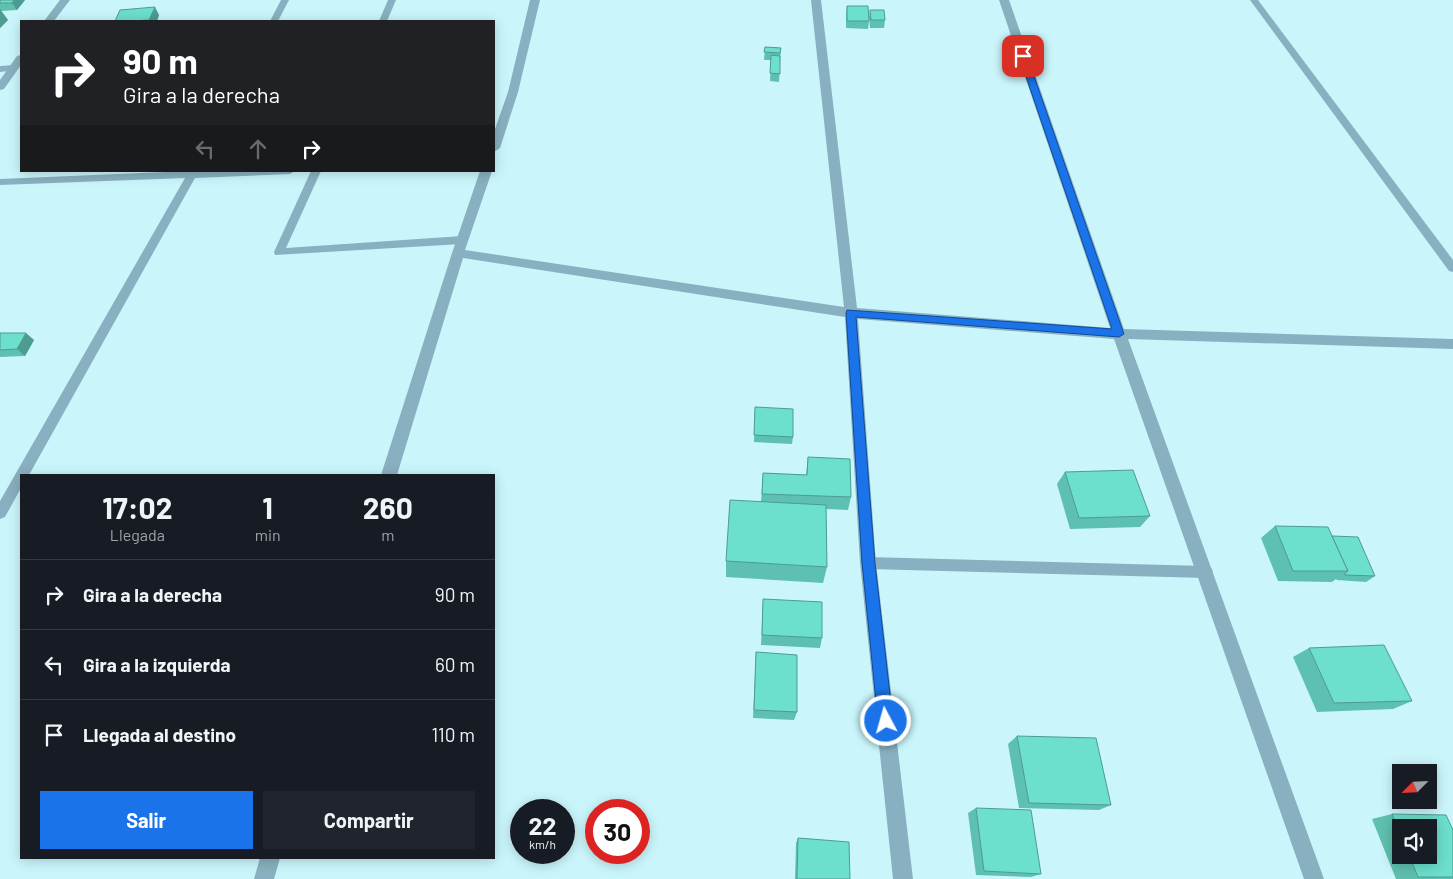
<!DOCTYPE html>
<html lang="es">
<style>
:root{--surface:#171b24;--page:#20242c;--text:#f1f3f6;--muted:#9ea1a6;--line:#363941;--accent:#1a73e8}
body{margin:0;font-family:Barlow,sans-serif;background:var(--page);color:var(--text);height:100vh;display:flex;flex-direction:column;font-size:19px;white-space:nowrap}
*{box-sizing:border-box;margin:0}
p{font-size:16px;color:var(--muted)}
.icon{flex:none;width:28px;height:28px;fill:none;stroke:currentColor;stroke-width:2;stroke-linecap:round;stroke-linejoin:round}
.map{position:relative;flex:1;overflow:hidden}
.panel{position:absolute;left:20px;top:474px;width:475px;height:385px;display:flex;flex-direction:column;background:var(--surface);border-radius:0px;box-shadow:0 2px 12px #0003}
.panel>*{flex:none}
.top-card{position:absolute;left:20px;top:20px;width:475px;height:152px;border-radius:0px;box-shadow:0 2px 12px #0003;background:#202124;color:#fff;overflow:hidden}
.needle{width:32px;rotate:246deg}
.controls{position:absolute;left:1392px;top:764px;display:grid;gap:10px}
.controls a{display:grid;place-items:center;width:45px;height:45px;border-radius:0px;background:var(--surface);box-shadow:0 2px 12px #0003;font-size:25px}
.speed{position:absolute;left:510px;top:799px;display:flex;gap:10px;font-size:25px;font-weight:700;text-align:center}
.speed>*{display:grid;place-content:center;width:65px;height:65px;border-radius:50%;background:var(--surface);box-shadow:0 2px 12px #0003;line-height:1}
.speed small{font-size:12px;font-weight:400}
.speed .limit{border:8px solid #d22;background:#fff;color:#111}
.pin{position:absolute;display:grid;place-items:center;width:42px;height:42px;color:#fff;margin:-21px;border-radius:10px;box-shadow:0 2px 8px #0006}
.me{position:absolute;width:55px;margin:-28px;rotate:354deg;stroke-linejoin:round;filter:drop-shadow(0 0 4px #0008)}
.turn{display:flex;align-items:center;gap:18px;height:105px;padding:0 20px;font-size:22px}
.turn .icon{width:65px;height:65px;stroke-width:2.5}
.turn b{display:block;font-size:35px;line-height:42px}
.lanes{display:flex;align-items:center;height:48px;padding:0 20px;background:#0003;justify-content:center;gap:25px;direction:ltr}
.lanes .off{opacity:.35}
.eta{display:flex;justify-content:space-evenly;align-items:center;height:85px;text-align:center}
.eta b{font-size:30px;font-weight:700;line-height:35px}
.cta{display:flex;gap:10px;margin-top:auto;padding:10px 20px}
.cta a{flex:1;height:58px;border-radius:0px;background:var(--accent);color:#fff;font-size:20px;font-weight:700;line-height:58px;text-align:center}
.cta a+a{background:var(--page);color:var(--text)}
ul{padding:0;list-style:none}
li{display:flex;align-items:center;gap:15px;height:70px;padding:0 20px;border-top:1px solid var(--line)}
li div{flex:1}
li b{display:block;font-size:19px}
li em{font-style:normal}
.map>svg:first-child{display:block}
</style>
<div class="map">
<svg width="1453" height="879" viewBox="0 0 1453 879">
<rect width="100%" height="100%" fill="#caf6fb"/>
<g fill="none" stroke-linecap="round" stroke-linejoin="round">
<g fill="#89b0c0" fill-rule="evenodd">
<polygon points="281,0 289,0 278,21 270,21"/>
<polygon points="388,0 396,0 387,21 379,21"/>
<polygon points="1250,0 1258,0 1453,260 1453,272 1449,271"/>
<polygon points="14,65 17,66 17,70 0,72 0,66"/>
<polygon points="189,171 295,171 290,174 195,178 29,475 21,475 21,488 5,517 0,519 0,501 185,178 0,185 0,179"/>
<polygon points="311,171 321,171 286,248 462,236 467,240 462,244 275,255 274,252"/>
<polygon points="868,557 1206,566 1211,567 1213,572 1211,577 1206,578 868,569 863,567 861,563 863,559"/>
</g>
<g fill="#89b0c0" fill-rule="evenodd">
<polygon points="60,0 70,0 54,21 44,21"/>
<polygon points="530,0 540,0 518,92 500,148 494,152 494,132 508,92"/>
<polygon points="811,0 821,0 857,308 1110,328 999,0 1009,0 1124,329 1453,339 1453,349 1128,339 1324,879 1304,879 1114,339 858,319 876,563 913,879 893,879 860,563 845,317 463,258 397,475 381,475 452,253 480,171 492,171 465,250 844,307"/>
<polygon points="21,55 21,65 4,89 0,90 0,80 17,56"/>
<polygon points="260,858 280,858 274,879 254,879"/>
</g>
</g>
<g fill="#5ec0b0" fill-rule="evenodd">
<polygon points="0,0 25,0 17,10 1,11 8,20 0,28"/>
<polygon points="847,6 869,21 868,29 846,28 846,13"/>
<polygon points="870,10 885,20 884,28 870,28 869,17"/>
<polygon points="159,15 157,21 115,21"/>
<polygon points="765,47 781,48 779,82 770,81 771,60 764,60"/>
<polygon points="0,333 34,340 25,356 0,357"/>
<polygon points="755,407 793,437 792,444 754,442"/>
<polygon points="808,457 851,497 848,510 826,509 827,567 823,583 726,577 726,561 761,502 763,473 806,475"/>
<polygon points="1065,472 1150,516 1140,527 1070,529 1057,484"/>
<polygon points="1275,526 1332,536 1375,576 1366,582 1337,580 1336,579 1332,582 1278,581 1261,538"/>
<polygon points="763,599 822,638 820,648 761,645"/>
<polygon points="1309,648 1412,701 1393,709 1317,712 1293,657"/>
<polygon points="756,652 797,712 794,720 753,718"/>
<polygon points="1017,736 1111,805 1099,810 1019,808 1008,744"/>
<polygon points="976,808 1041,874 1031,877 976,875 968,813"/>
<path d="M1392,814L1453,830V879H1396L1372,819ZM1401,828L1429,855H1401Z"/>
<polygon points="798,838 850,879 795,879 796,843"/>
</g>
<g fill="#4c9c90">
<polygon points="14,0 25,0 17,10 12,3"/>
<polygon points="155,7 159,15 157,21 150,21 149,20"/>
<polygon points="0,9 8,20 0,28"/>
<polygon points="26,333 34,340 25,356 17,349"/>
</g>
<g fill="#6ddfcd" stroke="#4c9c90">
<polygon points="0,0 14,0 12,3 0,3"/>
<polygon points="847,6 868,6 869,21 847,21"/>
<polygon points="155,7 149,20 130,21 115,21 120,10"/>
<polygon points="870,10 884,10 885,20 871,20"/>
<polygon points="765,47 781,48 780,53 764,52"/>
<polygon points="771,55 780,56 780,74 770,73"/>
<polygon points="0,333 26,333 17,349 0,350"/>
<polygon points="755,407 793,409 793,437 754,435"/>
<polygon points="808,457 850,459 851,497 762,494 763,473 807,475"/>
<polygon points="1133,470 1150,516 1079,518 1065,472"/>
<polygon points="730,500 826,505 827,567 726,561"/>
<polygon points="1275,526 1328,527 1348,571 1293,571"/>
<polygon points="1332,536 1358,537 1375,576 1345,575 1345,573 1348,571"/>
<polygon points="763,599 822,602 822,638 762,635"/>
<polygon points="1384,645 1412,701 1334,703 1309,648"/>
<polygon points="756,652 797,655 797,712 754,710"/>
<polygon points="1017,736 1096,738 1111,805 1029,803"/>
<polygon points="976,808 1031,810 1041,874 984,871"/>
<polygon points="1392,814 1446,815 1453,830 1453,877 1418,877 1409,855 1429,855 1429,828 1401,828 1401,835"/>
<polygon points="798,838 849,842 850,879 797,879"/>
</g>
<polygon fill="#1a73e8" stroke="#114b97" points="1023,53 1027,56 1124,334 1119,337 856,317 875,563 893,721 890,726 886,728 881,726 878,721 862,563 846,313 847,310 1112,329 1019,56"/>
</svg>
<div class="controls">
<a><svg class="needle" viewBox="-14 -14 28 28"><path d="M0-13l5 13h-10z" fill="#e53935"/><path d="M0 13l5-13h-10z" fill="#9ea1a6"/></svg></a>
<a><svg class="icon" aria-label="sound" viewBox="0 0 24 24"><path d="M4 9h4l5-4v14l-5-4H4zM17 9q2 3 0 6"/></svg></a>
</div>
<div class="speed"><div>22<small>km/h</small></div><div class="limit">30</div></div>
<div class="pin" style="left:1023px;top:56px;background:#d93025"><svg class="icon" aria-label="arrive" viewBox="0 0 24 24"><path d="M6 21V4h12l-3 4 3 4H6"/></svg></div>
<svg class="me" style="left:886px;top:721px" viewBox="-20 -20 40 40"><circle r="17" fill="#1a73e8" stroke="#fff" stroke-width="3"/><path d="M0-11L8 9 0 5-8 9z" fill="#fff"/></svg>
<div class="top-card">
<div class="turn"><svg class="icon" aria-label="right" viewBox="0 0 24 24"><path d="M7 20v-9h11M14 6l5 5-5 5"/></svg><div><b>90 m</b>Gira a la derecha</div></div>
<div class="lanes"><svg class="icon off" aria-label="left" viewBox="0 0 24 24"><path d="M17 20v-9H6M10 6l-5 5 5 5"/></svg><svg class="icon off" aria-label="ahead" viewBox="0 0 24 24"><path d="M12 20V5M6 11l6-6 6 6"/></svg><svg class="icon" aria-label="right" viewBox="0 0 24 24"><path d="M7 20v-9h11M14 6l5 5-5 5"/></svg></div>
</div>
<section class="panel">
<div class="eta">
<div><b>17:02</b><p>Llegada</p></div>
<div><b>1</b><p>min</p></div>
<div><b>260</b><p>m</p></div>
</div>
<ul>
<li><svg class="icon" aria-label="right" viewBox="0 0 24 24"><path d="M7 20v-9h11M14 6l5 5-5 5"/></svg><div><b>Gira a la derecha</b></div><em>90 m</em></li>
<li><svg class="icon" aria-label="left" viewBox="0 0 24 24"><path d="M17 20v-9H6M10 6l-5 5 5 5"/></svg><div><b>Gira a la izquierda</b></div><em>60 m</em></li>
<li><svg class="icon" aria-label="arrive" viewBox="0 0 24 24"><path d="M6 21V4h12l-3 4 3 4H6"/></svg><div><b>Llegada al destino</b></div><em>110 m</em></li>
</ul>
<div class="cta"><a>Salir</a><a>Compartir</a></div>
</section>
</div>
